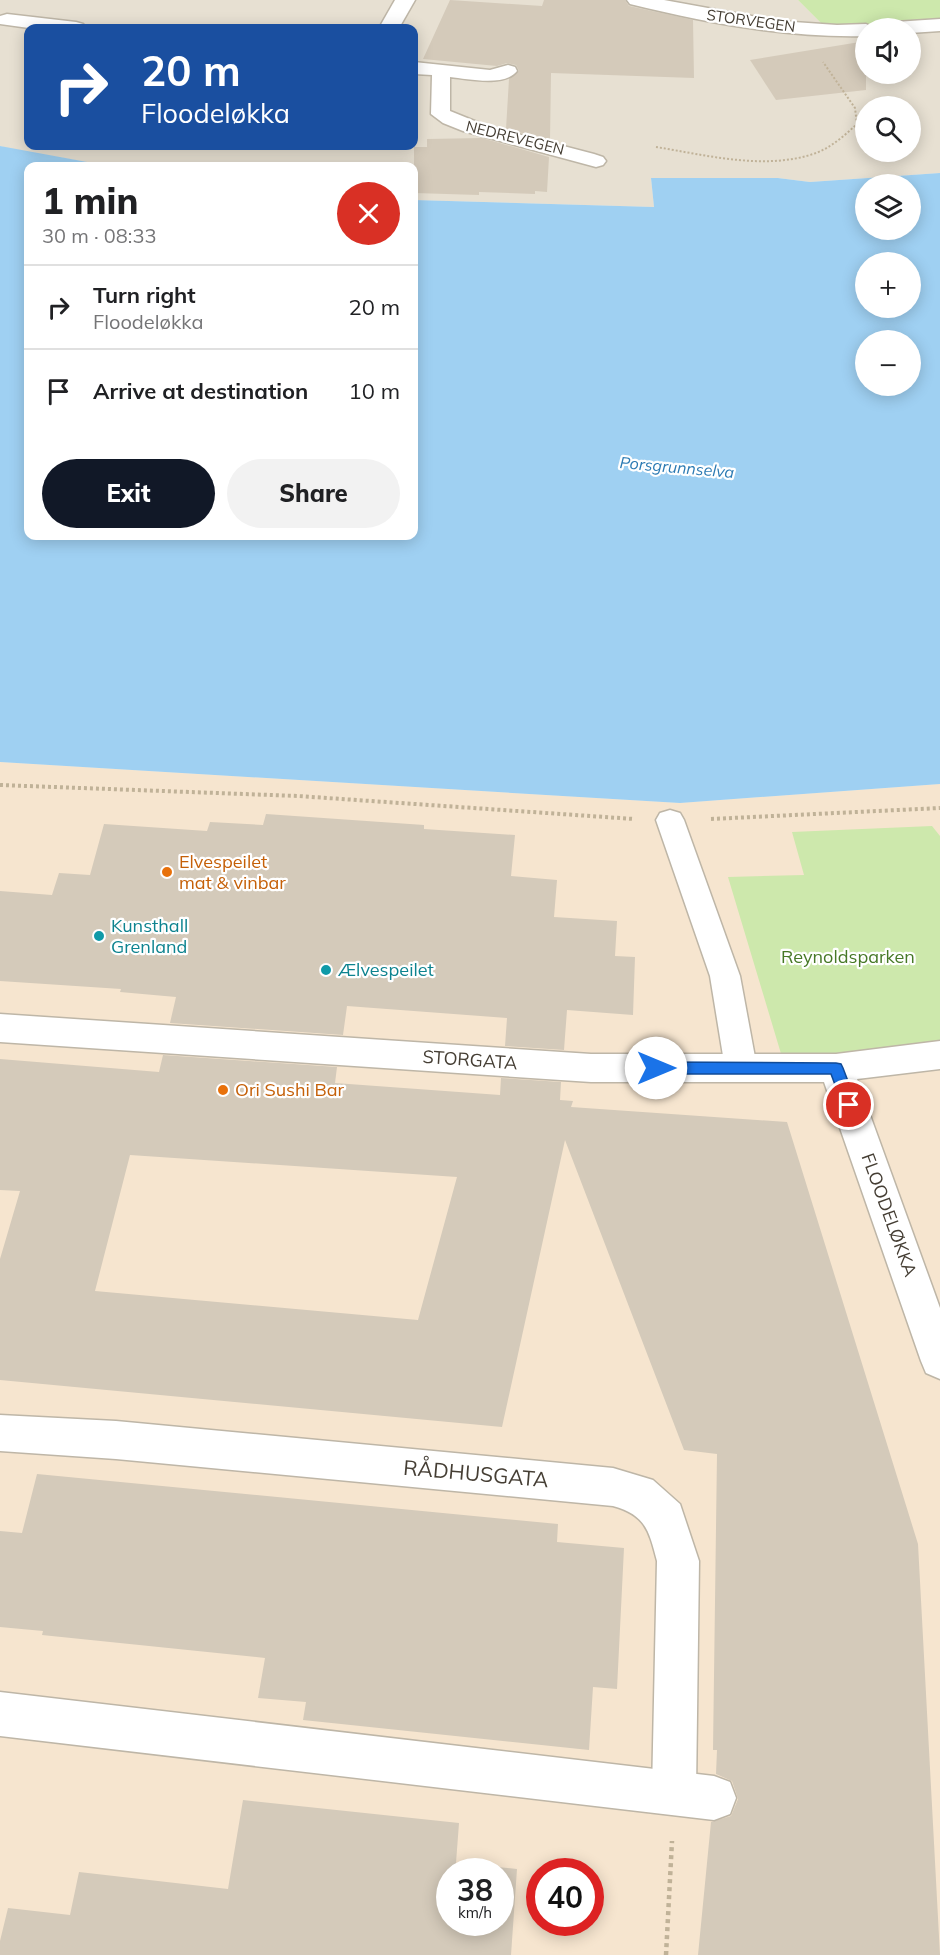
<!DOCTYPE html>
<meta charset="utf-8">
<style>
:root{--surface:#fff;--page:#f2f2f2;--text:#202124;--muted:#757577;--line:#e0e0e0;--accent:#111827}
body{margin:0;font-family:Mulish,sans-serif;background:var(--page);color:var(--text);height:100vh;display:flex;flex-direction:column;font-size:22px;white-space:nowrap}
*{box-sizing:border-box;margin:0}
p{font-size:20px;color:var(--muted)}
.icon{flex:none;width:33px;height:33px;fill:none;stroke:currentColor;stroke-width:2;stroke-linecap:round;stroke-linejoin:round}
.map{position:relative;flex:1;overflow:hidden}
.details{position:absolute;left:24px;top:162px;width:394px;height:378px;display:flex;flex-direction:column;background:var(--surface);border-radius:12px;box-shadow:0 3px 15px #0003}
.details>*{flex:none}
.guide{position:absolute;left:24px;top:24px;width:394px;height:126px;border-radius:12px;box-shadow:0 3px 15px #0003;background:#1a4fa0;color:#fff;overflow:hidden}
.controls{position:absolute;left:855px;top:18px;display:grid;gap:12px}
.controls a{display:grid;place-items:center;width:66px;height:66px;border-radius:50%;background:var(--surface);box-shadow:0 3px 15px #0003;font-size:30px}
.speed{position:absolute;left:436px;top:1858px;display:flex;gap:12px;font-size:30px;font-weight:700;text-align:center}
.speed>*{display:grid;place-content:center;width:78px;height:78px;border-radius:50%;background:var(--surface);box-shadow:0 3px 15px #0003;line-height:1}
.speed small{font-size:15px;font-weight:400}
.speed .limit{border:9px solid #d22;background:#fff;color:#111}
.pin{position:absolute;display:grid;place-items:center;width:51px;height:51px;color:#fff;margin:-26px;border:3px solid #fff;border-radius:50%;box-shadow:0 2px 6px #0007}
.me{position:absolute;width:66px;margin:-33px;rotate:90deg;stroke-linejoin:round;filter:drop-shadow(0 0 4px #0008)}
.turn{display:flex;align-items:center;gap:21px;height:126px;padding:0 18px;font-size:27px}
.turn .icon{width:78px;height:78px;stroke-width:2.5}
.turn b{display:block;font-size:42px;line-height:51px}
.round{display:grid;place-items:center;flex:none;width:63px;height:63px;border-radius:32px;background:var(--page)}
.summary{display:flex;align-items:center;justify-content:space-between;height:102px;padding:0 18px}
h1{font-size:36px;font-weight:800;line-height:45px}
.action{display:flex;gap:12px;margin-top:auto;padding:12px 18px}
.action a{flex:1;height:69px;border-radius:36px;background:var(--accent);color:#fff;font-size:24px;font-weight:800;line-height:69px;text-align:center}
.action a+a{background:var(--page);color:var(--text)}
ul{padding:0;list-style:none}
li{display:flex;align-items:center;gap:18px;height:84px;padding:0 18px;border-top:2px solid var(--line)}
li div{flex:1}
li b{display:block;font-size:22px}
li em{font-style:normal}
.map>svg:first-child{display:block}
</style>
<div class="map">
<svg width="940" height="1955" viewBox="0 0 940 1955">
<rect width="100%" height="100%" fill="#f3eee4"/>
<path fill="#e7e0d2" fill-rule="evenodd" d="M0,0H798L826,28L940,25V173L810,182L778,178H651L654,207L414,200V166H109L7,148L0,146ZM28,28H414V146H28ZM866,28H910V74H866ZM866,106H910V152H866Z"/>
<path fill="#f6e5cf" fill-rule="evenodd" d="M0,762L680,803L940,784V1955H0ZM450,1872H501V1923H450ZM540,1872H591V1923H540Z"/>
<g fill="#cde8ac">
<polygon points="798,0 940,0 940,25 826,28"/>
<polygon points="932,826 940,836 940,1040 785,1067 728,877 804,875 792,832"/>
</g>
<path fill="#9fd0f2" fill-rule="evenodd" d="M0,146L109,166H28V536H414V200L654,207L651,178H778L810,182L940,173V784L680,803L0,762ZM910,184V230H866V184ZM866,262H910V308H866ZM866,340H910V386H866Z"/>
<g fill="#d4caba" fill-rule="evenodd">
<polygon points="450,0 542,6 544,0 625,0 629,6 693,20 694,78 551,73 550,140 506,129 509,79 519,71 516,65 507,63 497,66 423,59"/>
<polygon points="866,41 866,90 776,100 750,60"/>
<polygon points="482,138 549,157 547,192 535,191 535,194 479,192 479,195 414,193 414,147 427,147 427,139"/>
<polygon points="266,814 424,825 424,829 515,835 511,876 557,880 554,917 617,921 615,956 635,957 633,1015 567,1010 564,1050 505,1046 507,1018 347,1006 343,1035 170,1023 176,997 120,992 121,989 0,981 0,891 52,895 59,873 90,875 104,824 207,831 210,822 263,825"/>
<path d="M163,1055L337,1067L335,1083L500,1095L501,1078L561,1082L560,1100L573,1101L571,1107L787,1122L918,1544L940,1955H698L711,1822L731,1816L738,1799L732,1781L716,1774L717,1750H713L717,1454L684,1450L565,1140L502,1427L0,1380V1259L20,1191L0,1190V1059L159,1072ZM130,1155L457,1177L418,1320L95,1291Z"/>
<polygon points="37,1474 558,1524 557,1542 624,1548 617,1689 593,1687 589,1750 303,1720 306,1702 258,1698 265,1658 42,1635 43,1631 0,1627 0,1531 22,1533"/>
<path d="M243,1800L459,1823L456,1863L517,1869L511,1955H0V1941L8,1908L70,1915L79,1872L228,1889ZM450,1872H501V1923H450Z"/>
</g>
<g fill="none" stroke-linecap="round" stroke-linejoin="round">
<g stroke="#beb6a7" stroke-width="3">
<g id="service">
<path d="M414,62L490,70L508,65L515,67L517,71C505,87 468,79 450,77V111L487,126L594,154L603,157L606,161L603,165L596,167L463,131L443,123L431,114L432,75L414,74Z"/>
<polygon points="670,810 680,813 684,820 740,976 757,1068 752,1077 741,1081 730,1077 725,1068 710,976 656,820 660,813"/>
</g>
</g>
<g stroke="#beb6a7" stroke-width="3">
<polygon id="pedestrian" points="0,1692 714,1776 730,1782 736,1798 730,1814 714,1820 0,1736"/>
</g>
<g stroke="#beb6a7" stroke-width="3">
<g id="minor">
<polygon points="395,0 415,0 399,28 379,28"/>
<path d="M627,0H664L779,21L837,25L866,24L875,28H866V36C786,38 707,23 630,4Z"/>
<polygon points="7,14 76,22 83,24 86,28 29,28 0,24 0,16"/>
<polygon points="940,19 940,31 910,33 910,28 885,28 888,24 895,22"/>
<path d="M0,1415L116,1421L613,1468L653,1480L680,1504L699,1561L696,1792L690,1808L674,1814L658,1808L652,1792L657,1561C649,1531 646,1515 613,1506L116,1459L0,1451Z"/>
</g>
</g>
<g stroke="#beb6a7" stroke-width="3">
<polygon id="tertiary" points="0,1014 591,1054 836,1054 940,1041 940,1069 857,1079 940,1308 940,1379 926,1373 921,1361 824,1082 591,1082 0,1042"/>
</g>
<path stroke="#c0b298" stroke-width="2" stroke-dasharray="2 2" stroke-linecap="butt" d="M656,147C706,155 766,171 816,153C832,147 845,135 857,124L855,108L823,62"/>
<g stroke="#c0b298" stroke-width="4" stroke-dasharray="3 3" stroke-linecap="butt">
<polyline points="0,785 298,796 634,819"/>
<polyline points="711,819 940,808"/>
</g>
<polyline stroke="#c0b298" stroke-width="4.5" stroke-dasharray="4 4" stroke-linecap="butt" points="666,1955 672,1841"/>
<use href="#service" fill="#fff" fill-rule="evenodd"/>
<use href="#pedestrian" fill="#fff" fill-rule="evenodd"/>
<use href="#minor" fill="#fff" fill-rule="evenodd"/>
<use href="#tertiary" fill="#fff" fill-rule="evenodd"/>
</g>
<polygon fill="#1a73e8" stroke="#114b97" stroke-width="1.5" points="656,1062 836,1063 841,1064 843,1068 857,1105 855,1109 844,1109 831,1074 656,1074 650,1072 648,1068 650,1064"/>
<g fill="#e8710a" stroke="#fff" stroke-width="2">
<circle cx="167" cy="872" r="6"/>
<circle cx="223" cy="1090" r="6"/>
</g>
<g fill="#0f9aa8" stroke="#fff" stroke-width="2">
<circle cx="99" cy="936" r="6"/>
<circle cx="326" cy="970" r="6"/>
</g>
<g text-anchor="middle" stroke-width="4.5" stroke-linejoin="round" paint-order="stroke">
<g font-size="15" fill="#453e34" stroke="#fff">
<text transform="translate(751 21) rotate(8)" y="5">STORVEGEN</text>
<text transform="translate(515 138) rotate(14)" y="5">NEDREVEGEN</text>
</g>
<g font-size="16" font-style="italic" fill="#2b7ab3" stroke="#fff">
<text transform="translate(677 467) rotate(5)" y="6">Porsgrunnselva</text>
</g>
<g font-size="18" fill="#c56008" stroke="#fff" text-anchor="start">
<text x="179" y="868">Elvespeilet<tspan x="179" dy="21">mat &amp; vinbar</tspan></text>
<text x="235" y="1096">Ori Sushi Bar</text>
</g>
<g font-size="18" fill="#0d838f" stroke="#fff" text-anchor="start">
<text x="111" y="932">Kunsthall<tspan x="111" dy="21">Grenland</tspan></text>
<text x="338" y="976">Ælvespeilet</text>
</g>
<g font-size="18" fill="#467826" stroke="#fff">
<text x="848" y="963">Reynoldsparken</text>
</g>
<g font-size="18" fill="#453e34" stroke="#fff">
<text transform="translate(470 1060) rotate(4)" y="6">STORGATA</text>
<text transform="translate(889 1215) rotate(70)" y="6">FLOODELØKKA</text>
</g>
<g font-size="21" fill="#453e34" stroke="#fff">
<text transform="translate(476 1474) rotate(5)" y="7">RÅDHUSGATA</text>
</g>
</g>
</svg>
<div class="controls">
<a><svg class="icon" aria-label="sound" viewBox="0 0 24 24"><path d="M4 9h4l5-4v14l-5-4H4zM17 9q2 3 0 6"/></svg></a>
<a><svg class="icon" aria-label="search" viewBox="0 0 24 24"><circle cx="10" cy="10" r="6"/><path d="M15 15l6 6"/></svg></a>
<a><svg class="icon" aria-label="layers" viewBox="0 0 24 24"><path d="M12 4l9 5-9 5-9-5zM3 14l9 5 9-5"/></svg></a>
<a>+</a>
<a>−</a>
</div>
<div class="speed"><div>38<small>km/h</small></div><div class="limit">40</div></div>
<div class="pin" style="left:849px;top:1105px;background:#d93025"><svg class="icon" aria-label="arrive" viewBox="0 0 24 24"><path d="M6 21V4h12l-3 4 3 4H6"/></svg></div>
<svg class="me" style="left:656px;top:1068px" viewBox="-20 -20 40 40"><circle r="19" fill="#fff"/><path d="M0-13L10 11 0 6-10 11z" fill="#1a73e8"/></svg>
<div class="guide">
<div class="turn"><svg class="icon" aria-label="right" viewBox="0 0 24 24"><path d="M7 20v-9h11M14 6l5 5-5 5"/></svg><div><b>20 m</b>Floodeløkka</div></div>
</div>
<section class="details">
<div class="summary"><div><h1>1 min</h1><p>30 m · 08:33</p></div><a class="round" style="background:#d93025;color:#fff"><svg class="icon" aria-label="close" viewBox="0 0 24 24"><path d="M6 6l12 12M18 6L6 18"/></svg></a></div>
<ul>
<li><svg class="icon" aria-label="right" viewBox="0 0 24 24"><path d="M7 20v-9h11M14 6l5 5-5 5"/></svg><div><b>Turn right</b><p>Floodeløkka</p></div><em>20 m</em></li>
<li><svg class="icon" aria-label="arrive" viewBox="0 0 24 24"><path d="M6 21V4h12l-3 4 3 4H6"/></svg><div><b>Arrive at destination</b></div><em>10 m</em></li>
</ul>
<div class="action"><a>Exit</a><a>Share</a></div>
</section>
</div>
